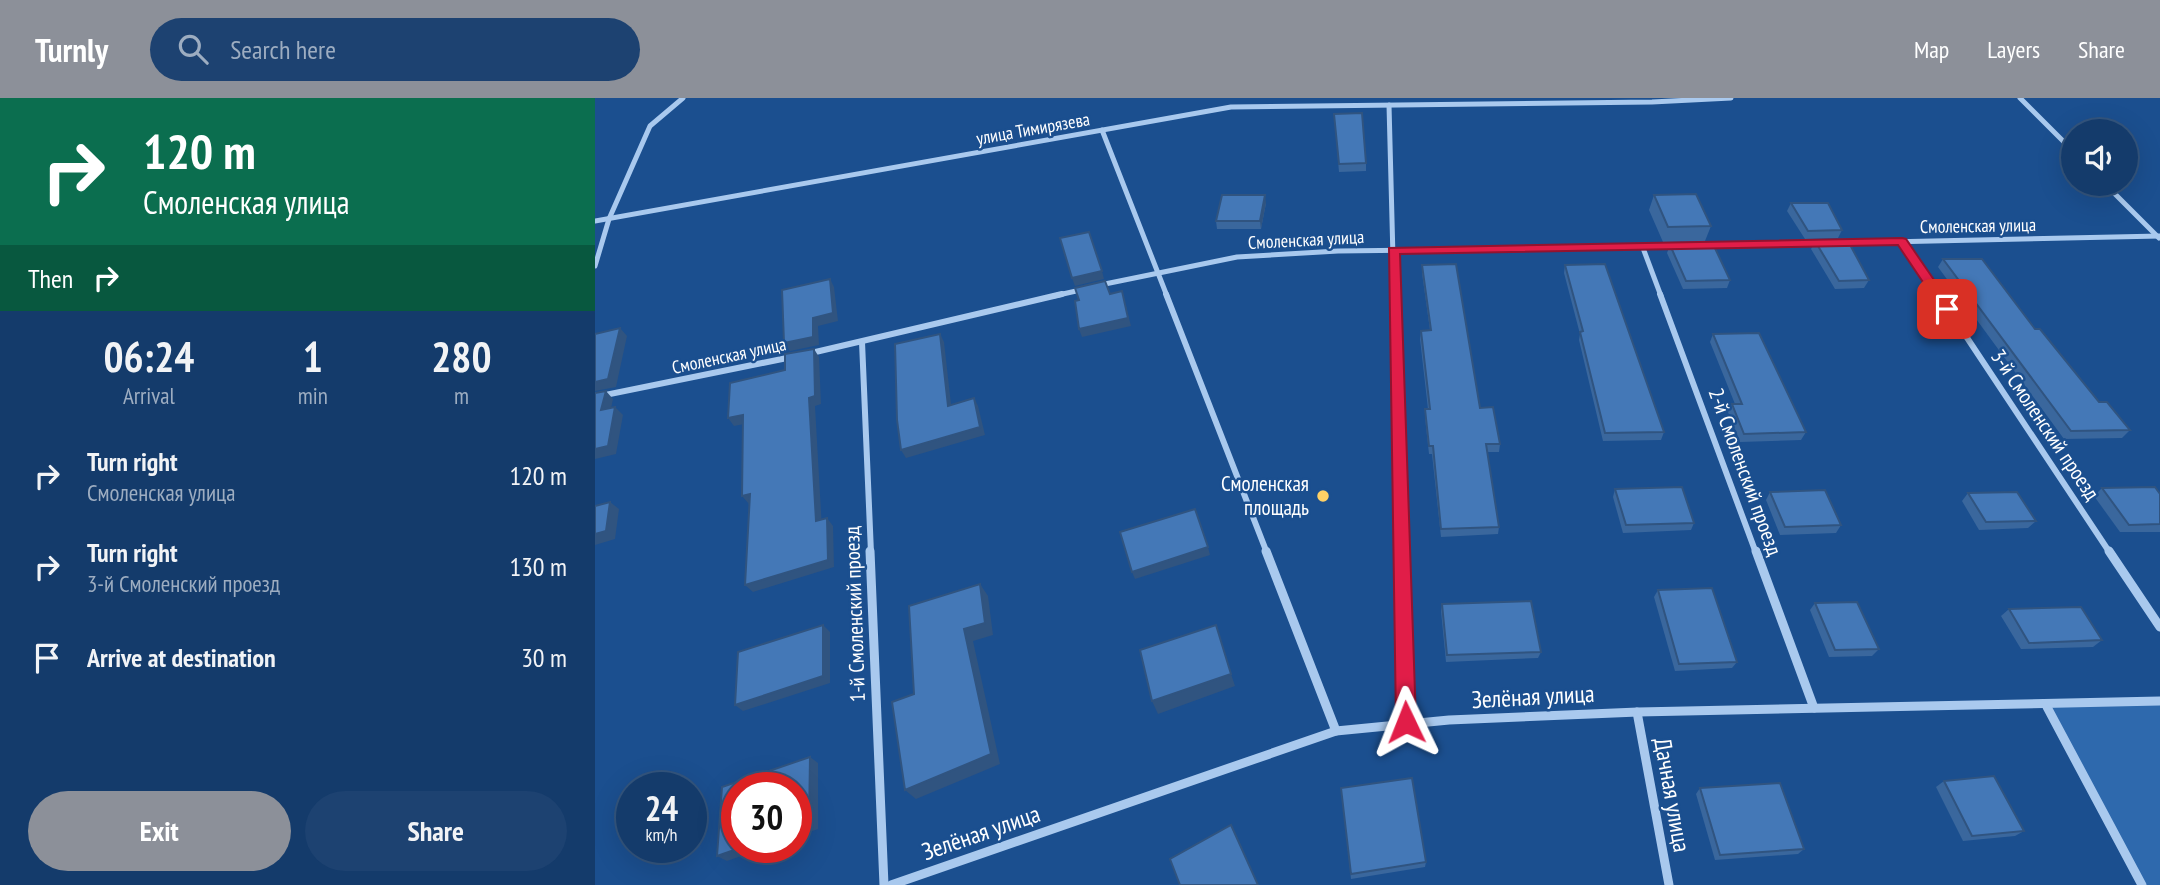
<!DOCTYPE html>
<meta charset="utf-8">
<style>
:root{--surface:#143b6b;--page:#1d4271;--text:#f1f3f6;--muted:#9dadc1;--line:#33557e;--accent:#8c9099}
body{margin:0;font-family:"PT Sans Narrow",sans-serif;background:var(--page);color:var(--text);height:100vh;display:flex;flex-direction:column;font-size:26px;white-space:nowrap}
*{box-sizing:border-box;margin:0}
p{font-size:23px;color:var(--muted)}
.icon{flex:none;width:38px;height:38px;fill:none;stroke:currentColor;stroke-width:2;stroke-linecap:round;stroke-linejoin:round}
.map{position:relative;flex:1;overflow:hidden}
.details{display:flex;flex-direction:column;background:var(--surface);width:595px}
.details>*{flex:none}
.top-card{background:#0b6e4f;color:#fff;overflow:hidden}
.buttons{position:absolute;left:1466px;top:21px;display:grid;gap:14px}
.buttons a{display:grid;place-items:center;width:77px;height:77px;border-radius:50%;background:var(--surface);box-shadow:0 7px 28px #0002,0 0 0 2px var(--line);font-size:35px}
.speed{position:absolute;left:21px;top:674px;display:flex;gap:14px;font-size:35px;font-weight:700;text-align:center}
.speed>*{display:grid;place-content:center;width:91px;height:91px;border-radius:50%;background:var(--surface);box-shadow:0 7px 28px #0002,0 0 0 2px var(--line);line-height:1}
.speed small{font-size:18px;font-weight:400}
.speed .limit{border:10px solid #d22;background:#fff;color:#111}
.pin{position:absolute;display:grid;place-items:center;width:60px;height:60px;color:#fff;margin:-30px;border-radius:14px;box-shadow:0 4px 10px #0006}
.me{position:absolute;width:77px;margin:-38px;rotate:358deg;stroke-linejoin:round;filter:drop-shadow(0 0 5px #0008)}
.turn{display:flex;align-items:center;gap:24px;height:147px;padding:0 28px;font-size:32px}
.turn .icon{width:91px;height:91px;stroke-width:2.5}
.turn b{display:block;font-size:49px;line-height:60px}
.then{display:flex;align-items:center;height:66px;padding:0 28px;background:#0003;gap:14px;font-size:26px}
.eta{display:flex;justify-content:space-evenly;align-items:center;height:119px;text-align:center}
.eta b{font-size:42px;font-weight:700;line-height:49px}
.action{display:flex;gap:14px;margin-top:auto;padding:14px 28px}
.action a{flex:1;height:80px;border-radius:42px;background:var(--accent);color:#fff;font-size:28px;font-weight:700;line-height:80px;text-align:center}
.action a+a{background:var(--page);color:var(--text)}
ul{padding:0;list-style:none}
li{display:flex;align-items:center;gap:21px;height:91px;padding:0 28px}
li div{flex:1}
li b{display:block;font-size:26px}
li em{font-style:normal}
header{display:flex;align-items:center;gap:42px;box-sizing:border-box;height:98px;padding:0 35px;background:var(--accent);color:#fff}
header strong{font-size:33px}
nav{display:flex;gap:38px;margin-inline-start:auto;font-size:24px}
.search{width:490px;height:63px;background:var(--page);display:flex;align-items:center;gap:18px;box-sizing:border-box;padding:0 24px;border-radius:38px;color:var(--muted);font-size:26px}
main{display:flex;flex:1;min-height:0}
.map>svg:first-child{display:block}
</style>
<header>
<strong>Turnly</strong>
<div class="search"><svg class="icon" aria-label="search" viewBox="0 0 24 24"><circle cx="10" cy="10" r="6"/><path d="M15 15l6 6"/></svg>Search here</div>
<nav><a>Map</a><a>Layers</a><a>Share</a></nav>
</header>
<main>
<section class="details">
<div class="top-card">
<div class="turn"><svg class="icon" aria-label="right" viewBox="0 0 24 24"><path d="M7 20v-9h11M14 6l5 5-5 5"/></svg><div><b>120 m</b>Смоленская улица</div></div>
<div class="then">Then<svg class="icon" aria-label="right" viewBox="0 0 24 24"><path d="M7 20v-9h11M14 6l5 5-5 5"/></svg></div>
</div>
<div class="eta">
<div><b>06:24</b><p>Arrival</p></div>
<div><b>1</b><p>min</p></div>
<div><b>280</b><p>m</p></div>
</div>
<ul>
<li><svg class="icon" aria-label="right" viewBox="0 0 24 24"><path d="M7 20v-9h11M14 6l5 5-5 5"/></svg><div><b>Turn right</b><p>Смоленская улица</p></div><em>120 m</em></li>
<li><svg class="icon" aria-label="right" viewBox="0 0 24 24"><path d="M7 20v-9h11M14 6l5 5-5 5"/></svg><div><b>Turn right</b><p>3-й Смоленский проезд</p></div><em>130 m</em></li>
<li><svg class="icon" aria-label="arrive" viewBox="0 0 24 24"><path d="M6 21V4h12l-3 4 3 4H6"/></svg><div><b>Arrive at destination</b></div><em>30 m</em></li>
</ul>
<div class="action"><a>Exit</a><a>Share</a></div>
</section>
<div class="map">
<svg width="1565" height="787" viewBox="0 0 1565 787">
<rect width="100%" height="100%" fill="#1b4f8f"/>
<polygon fill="#2e69ad" points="1565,603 1565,787 1547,787 1452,609"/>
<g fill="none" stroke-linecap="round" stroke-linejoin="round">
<g stroke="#a9c9ee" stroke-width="5">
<polyline points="1425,0 1479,54"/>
<polyline points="794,7 799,198"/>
<polyline points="507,32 572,198"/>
<polyline points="1510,86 1564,140"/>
<polyline points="0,123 636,9 1057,4 1136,0"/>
<polyline points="1307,143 1344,198"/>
<polyline points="1247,145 1565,138"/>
<polyline points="1111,148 1225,145"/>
<polyline points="1048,150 1066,198"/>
<polyline points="0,168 14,121 55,28 88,0"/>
<polyline points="505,187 642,159 743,153 1081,149"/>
<polyline points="459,198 490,191"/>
</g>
<g stroke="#a9c9ee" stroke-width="6">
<polyline points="571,196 672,455"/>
<polyline points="799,196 806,455"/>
<polyline points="1065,196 1161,455"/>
<polyline points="1343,196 1515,455"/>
<polyline points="267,244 276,455"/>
<polyline points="212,256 467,196"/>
<polyline points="0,299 197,259"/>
</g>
<g stroke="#a9c9ee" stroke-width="9">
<polyline points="275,453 289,787"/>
<polyline points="671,453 741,633"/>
<polyline points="806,453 811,624"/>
<polyline points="1161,453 1219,610"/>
<polyline points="1514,453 1565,529"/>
<polyline points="1452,609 1547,787"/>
<polyline points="1042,614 1074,787"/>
<polyline points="296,787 741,633 854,622 1043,614 1565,603"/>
</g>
</g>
<g fill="#3a679d">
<polygon points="739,16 771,65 771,73 744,74"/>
<polygon points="1059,97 1116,128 1110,143 1068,144 1054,112"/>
<polygon points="671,105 666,131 622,131 621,123"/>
<polygon points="1196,105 1247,132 1243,140 1210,141 1192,113"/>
<polygon points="1220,143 1274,182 1269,190 1240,191 1216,151"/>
<polygon points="1075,147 1135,182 1132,190 1088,191 1072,155"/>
<polygon points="1348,161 1440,231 1504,304 1535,332 1527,340 1469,341 1343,169"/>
<polygon points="827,167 885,310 905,346 904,354 892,354 904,429 903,436 846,439 837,356 834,356 830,319 830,311 833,311 825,241 826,233 835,232 827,175"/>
<polygon points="970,167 1069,334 1066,342 1008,343 984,242 985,236 969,175"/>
<polygon points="1118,236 1211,334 1206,342 1145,344 1133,314 1137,306 1140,306 1115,244"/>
<polygon points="1507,390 1565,396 1565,434 1525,434 1499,398"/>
<polygon points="1020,391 1099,425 1096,432 1028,435 1018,399"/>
<polygon points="1175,394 1246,427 1241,435 1185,437 1171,402"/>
<polygon points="1373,395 1441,423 1433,430 1384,432 1367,403"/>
<polygon points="1063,492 1142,564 1137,570 1080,573 1059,499"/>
<polygon points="1220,505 1284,551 1277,558 1234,559 1215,512"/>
<polygon points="847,506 946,554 943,560 851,564 846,513"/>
<polygon points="1414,511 1507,542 1498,549 1426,551 1406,518"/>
<polygon points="1349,683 1429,733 1420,738 1368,743 1341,689"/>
<polygon points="746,690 831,764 830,769 756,781"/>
<polygon points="1105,690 1209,751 1203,756 1120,762 1101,696"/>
</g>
<g fill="#305480">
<polygon points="670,97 671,105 666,131 665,123"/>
<polygon points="507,173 509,181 480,188 477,180"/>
<polygon points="235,181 239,189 243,223 223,228 224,247 195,253 189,245"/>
<polygon points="527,193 536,228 487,239 484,231"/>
<polygon points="25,230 32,238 21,289 0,293 0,284"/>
<polygon points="345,236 349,244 357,315 353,308"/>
<polygon points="219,251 224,259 226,306 220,308 227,431 221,423 214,300"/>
<polygon points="11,293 18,301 14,320 6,312"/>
<polygon points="379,300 383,308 390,337 311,360 306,352"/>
<polygon points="20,309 28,317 21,356 0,361 0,351"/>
<polygon points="148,317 154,325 139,328 133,320"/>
<polygon points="155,396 154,406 147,398"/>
<polygon points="15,404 24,411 20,441 0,447 0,436"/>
<polygon points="232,420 238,428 239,469 158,494 150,487"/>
<polygon points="613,449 615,457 540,481 537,474"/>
<polygon points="385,486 393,498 398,537 378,543 405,666 321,701 310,692"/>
<polygon points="228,527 235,534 235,585 148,613 140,607"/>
<polygon points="636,576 640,588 563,616 557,603"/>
<polygon points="215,659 223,665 223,731 201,739 201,730"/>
<polygon points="148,749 172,749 132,763 122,758"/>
</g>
<g fill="#4478b7" stroke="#305480" stroke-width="2">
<polygon points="767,15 771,65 744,66 739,16"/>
<polygon points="1101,96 1116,128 1073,129 1059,97"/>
<polygon points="627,97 670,97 665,123 621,123"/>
<polygon points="1196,105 1233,105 1247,132 1213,133"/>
<polygon points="494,134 507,173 477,180 465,140"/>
<polygon points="1220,143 1253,143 1274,182 1244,183"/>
<polygon points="1118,146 1135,182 1091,183 1075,147"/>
<polygon points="1348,161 1387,161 1440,231 1445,231 1504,304 1512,304 1535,332 1476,333"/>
<polygon points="861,166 885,310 898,309 905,346 891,346 904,429 846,431 838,348 834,348 830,311 835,311 826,233 836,232 827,167"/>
<polygon points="1010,166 1069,334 1010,335 985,234 988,233 970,167"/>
<polygon points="235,181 238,215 218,220 218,239 189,245 187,192"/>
<polygon points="510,183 515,196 527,193 533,220 484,231 480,203 484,202 480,190"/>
<polygon points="25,230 13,281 0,284 0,236"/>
<polygon points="1164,235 1211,334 1149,336 1137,306 1147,306 1118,236"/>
<polygon points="345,236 353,308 379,300 385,329 306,352 302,322 300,246"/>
<polygon points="219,251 220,298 214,300 221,423 232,420 233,462 150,487 155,396 147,398 148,317 133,320 135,285 190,272 190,256"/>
<polygon points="11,293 6,312 20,309 13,348 0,351 0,295"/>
<polygon points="1087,389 1099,425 1031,427 1020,391"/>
<polygon points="1560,389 1565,396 1565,426 1534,427 1507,390"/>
<polygon points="1230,392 1246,427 1190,429 1175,394"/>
<polygon points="1422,394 1441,423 1391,424 1373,395"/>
<polygon points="15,404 11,433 0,436 0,408"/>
<polygon points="600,411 613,449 537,474 525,434"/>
<polygon points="385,486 390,525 369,531 396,656 310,692 297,604 319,596 314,508"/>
<polygon points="1117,490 1142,564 1084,566 1063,492"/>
<polygon points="936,503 946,554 852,557 847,506"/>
<polygon points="1262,504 1284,551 1240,552 1220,505"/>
<polygon points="1486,509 1507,542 1434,545 1414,511"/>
<polygon points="228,527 228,578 140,607 143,554"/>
<polygon points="621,527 636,576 557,603 545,552"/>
<polygon points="215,659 214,726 201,730 201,690 142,690 142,749 148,749 122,758 127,689"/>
<polygon points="1399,678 1429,733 1377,738 1349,683"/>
<polygon points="817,680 831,764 756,776 746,690"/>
<polygon points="1185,685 1209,751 1125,757 1105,690"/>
<polygon points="636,727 663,787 585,787 575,761"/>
</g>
<polygon fill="#e11d48" stroke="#92132f" stroke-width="2" points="1307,140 1311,141 1357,208 1357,214 1348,214 1303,147 805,156 821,624 818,630 811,633 804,630 801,624 794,150"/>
<circle fill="#ffd166" stroke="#1b4f8f" stroke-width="2.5" cx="728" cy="398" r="7"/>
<g text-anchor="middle" stroke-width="5" stroke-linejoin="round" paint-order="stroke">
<g font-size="18" fill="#fff" stroke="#1b4f8f">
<text transform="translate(438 31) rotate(-10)" y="6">улица Тимирязева</text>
<text transform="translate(1383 128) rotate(-1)" y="6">Смоленская улица</text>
<text transform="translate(711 142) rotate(-3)" y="6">Смоленская улица</text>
<text transform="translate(134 258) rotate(-12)" y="6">Смоленская улица</text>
</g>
<g font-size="21" fill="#fff" stroke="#1b4f8f">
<text transform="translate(1450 327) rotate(56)" y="7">3-й Смоленский проезд</text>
<text transform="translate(1150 374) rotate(70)" y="7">2-й Смоленский проезд</text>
<text transform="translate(260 516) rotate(-92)" y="7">1-й Смоленский проезд</text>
</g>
<g font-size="21" fill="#fff" stroke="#1b4f8f" text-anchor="end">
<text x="714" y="393">Смоленская<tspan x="714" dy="24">площадь</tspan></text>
</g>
<g font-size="24" fill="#fff" stroke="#1b4f8f">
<text transform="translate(938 599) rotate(-3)" y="8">Зелёная улица</text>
<text transform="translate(1077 697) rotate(80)" y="8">Дачная улица</text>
<text transform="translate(386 735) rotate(-19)" y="8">Зелёная улица</text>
</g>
</g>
</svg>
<div class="buttons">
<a><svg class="icon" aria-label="sound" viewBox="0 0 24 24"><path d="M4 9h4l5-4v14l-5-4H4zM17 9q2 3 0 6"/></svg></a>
</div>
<div class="speed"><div>24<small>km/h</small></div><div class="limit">30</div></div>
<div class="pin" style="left:1352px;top:211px;background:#d93025"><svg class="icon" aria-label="arrive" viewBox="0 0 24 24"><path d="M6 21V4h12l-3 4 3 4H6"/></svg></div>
<svg class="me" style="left:811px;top:624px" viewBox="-20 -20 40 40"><path d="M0-17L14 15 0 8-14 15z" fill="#e11d48" stroke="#fff" stroke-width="4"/></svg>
</div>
</main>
